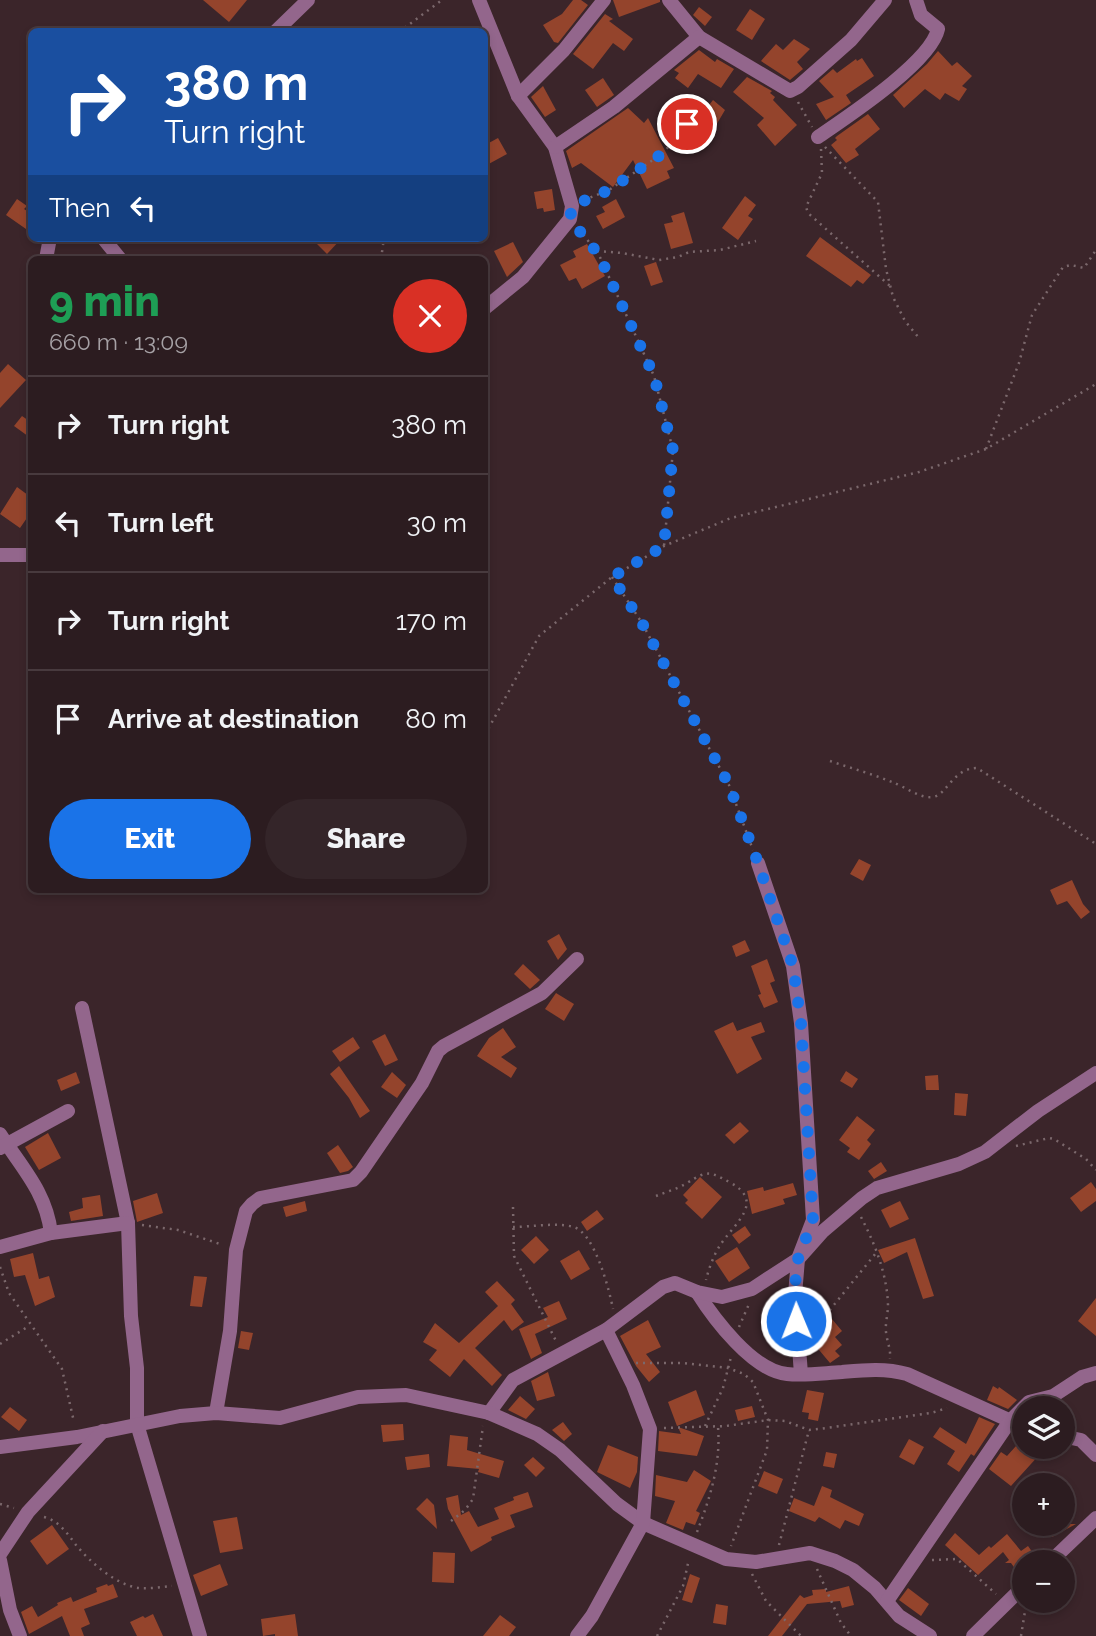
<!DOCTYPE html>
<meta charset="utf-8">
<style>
:root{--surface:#2c1c20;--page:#342529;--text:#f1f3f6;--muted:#a6a1a5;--line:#483a3e;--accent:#1a73e8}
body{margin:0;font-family:Raleway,sans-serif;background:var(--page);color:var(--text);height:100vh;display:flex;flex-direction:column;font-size:26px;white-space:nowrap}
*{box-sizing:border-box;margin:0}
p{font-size:23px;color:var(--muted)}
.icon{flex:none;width:38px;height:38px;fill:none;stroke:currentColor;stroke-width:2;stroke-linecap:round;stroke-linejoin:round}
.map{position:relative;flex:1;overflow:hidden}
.sheet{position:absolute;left:28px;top:256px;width:460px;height:637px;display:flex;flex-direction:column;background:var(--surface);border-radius:10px;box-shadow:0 4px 10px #0003,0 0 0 2px var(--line)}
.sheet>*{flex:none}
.top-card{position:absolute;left:28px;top:28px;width:460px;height:214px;border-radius:10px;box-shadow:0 4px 10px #0003,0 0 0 2px var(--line);background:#1a4fa0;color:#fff;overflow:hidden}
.buttons{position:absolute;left:1012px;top:1396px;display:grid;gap:14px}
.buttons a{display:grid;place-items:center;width:63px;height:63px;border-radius:50%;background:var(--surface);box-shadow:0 4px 10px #0003,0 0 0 2px var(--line);font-size:35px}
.pin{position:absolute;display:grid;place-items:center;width:60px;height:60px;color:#fff;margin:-30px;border:4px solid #fff;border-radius:50%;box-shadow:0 2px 7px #0007}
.me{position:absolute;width:77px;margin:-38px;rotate:359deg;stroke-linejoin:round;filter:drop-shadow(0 0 5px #0008)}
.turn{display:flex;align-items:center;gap:24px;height:147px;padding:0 21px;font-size:32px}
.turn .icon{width:91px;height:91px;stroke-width:2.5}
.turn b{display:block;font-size:49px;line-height:60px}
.then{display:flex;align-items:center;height:66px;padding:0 21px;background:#0003;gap:14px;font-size:26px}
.round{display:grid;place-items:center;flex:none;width:74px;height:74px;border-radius:37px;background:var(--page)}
.summary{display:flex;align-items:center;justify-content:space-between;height:119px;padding:0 21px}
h1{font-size:42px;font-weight:800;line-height:52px;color:#1e9e55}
.cta{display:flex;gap:14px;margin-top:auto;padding:14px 21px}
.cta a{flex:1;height:80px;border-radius:42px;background:var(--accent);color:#fff;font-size:28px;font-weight:800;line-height:80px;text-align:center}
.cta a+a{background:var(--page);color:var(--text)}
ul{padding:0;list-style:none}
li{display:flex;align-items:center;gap:21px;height:98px;padding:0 21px;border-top:2px solid var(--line)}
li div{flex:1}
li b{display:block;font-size:26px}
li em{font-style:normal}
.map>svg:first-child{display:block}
</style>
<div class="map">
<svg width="1096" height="1636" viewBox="0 0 1096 1636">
<rect width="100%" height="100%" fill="#3b252a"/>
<g fill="#94442c">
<polygon points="203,0 247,0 229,22"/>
<polygon points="573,0 581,0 588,5 558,43 554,42 543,25 562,14"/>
<polygon points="613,0 660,0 660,2 619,17"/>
<polygon points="699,7 712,17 705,26 693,15"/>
<polygon points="750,9 765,19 752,40 736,30"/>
<polygon points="605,14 613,19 609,21 633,39 624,51 613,43 593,69 573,54"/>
<polygon points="794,39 810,49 797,62 803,69 790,80 761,61 776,44 783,50"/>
<polygon points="699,50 715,62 717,59 734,69 721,88 698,74 688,88 675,78 679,73 674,70"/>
<polygon points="938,51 952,66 957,62 972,76 962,86 967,89 959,101 945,93 940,100 925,89 904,108 893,95 927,64"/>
<polygon points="862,58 874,76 846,95 851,103 826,120 816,104 834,97 819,81 833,69 837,73 856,59 857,61"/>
<polygon points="747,77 772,91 770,93 775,97 773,100 797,125 775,146 757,125 764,118 733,92"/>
<polygon points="603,78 614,95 597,107 585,90"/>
<polygon points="543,86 556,110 545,117 531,97"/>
<polygon points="713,100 725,110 708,139 705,137 700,144 687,134"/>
<polygon points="628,108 644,123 648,118 674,168 667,171 670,178 647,189 633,160 613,187 581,163 572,168 566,151"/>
<polygon points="868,114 880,129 855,149 859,155 846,163 831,145 837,140 835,138 837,136"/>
<polygon points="498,138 507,154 485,166 485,145"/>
<polygon points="552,189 555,210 544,212 543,208 537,209 534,192"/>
<polygon points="745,196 756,205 748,216 753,219 738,240 722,228"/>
<polygon points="17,199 27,206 24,209 32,214 32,222 26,229 6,215"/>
<polygon points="616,199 625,217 603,229 596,216 605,212 602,207"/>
<polygon points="684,212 693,243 671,249 664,224 673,222 671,216"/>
<polygon points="820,237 871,275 863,284 857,280 851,287 806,256"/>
<polygon points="311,238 342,238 327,254"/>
<polygon points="513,242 523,262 507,277 494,251"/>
<polygon points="587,244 605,276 582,289 576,278 569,281 560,265 576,257 573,251"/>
<polygon points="656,262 663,282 651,286 644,266"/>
<polygon points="8,364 26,380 0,408 0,373"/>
<polygon points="22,416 32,423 32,439 14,426"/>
<polygon points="17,487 32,498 32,506 26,513 29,515 20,528 0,514"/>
<polygon points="859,859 871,865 863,881 850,874"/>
<polygon points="1072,880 1083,904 1090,912 1081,919 1067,901 1057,905 1050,890"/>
<polygon points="559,934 567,949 558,960 547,941"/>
<polygon points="745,940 750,951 736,957 732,946"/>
<polygon points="767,959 775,981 770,983 778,1002 764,1008 758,995 761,994 751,966"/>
<polygon points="523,964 540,980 530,989 514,974"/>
<polygon points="556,993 574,1004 564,1021 545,1009"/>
<polygon points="733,1022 737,1031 761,1022 765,1032 751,1037 762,1059 737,1074 714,1031"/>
<polygon points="503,1028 516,1047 501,1057 517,1068 511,1078 477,1056 489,1038"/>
<polygon points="385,1034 398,1060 385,1066 372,1041"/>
<polygon points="353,1037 360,1048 340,1062 332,1051"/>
<polygon points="339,1066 370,1111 360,1118 349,1098 330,1074"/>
<polygon points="846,1071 858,1079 852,1088 840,1081"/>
<polygon points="76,1072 80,1083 61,1091 57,1080"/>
<polygon points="392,1072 406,1085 397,1098 381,1087"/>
<polygon points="938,1075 939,1090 926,1090 925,1076"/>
<polygon points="955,1093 968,1094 966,1116 954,1115"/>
<polygon points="857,1116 875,1130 867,1140 871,1144 859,1160 847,1152 850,1148 839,1140"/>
<polygon points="740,1122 749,1131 734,1144 725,1135"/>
<polygon points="48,1133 61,1158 39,1170 25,1147"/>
<polygon points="338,1145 353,1167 348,1171 340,1173 327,1153"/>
<polygon points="881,1162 887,1171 874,1179 868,1171"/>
<polygon points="700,1177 722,1197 702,1219 685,1203 688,1200 683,1195"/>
<polygon points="1091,1182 1096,1189 1096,1201 1081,1212 1070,1198"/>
<polygon points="793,1183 797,1195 783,1199 785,1204 752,1214 747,1191 763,1187 764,1191"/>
<polygon points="157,1193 163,1213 137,1222 133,1201"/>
<polygon points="100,1195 103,1216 71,1221 69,1212 83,1208 82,1198"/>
<polygon points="305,1201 307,1211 286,1217 283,1207"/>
<polygon points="900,1201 909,1219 890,1228 881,1210"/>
<polygon points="597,1210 604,1219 587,1231 581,1222"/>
<polygon points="745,1226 751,1235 739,1244 732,1235"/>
<polygon points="536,1236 549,1250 534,1264 521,1250"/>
<polygon points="915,1238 934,1296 923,1299 907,1252 884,1263 878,1250"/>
<polygon points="737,1247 750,1268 729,1282 715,1261"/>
<polygon points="579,1250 590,1269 571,1280 560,1261"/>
<polygon points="33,1253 39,1279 49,1276 55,1297 35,1306 25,1275 14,1277 10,1259"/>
<polygon points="194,1276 207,1277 202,1307 190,1306"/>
<polygon points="497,1281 515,1300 511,1304 524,1322 512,1331 504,1320 475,1348 502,1375 492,1386 464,1359 450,1377 429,1360 437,1350 423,1342 435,1323 459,1343 498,1306 485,1292"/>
<polygon points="1096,1298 1096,1336 1078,1321"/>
<polygon points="559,1301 567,1319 535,1334 542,1353 531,1359 519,1329 548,1317 543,1308"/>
<polygon points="832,1319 842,1331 835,1337 842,1345 835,1351 840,1356 830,1363 809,1338"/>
<polygon points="648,1320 661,1347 646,1354 660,1372 649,1382 636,1366 620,1336"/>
<polygon points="241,1331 253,1333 249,1350 238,1348"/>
<polygon points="548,1372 555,1396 537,1401 531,1381"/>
<polygon points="993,1386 998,1389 999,1387 1017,1400 1008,1409 987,1400"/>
<polygon points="696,1390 705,1415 677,1426 668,1402"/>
<polygon points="807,1390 824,1393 818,1421 808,1419 809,1413 802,1412"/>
<polygon points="520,1396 535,1409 526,1419 508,1410"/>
<polygon points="752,1406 755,1417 738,1421 735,1410"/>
<polygon points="10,1407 27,1420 19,1431 1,1417"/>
<polygon points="979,1417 995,1424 974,1456 971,1454 959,1472 947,1464 955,1451 933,1437 940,1427 966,1444"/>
<polygon points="563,1422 572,1434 564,1441 552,1430"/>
<polygon points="403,1424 404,1440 383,1442 381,1425"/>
<polygon points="678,1427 704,1436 697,1456 658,1451 659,1431 681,1434"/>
<polygon points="450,1435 468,1437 467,1450 504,1461 499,1478 478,1472 479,1469 447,1466"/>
<polygon points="1024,1437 1024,1447 1033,1447 1040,1454 1011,1486 989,1469 1001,1452 1007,1456"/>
<polygon points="909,1439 924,1447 914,1465 899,1457"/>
<polygon points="608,1445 638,1457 637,1472 630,1488 597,1472"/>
<polygon points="826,1452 837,1454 834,1468 823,1466"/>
<polygon points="429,1454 430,1467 407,1470 405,1457"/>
<polygon points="533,1457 545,1468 536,1477 524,1465"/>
<polygon points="694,1470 711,1481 696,1511 700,1513 695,1525 686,1522 683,1530 666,1523 675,1501 655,1496 656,1475 687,1482"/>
<polygon points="764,1471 783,1479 777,1494 758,1486"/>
<polygon points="822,1486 832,1490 830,1497 864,1514 859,1526 845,1520 840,1529 819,1517 815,1522 789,1511 794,1498 814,1506"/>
<polygon points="528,1492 533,1507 510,1515 515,1527 491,1537 492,1540 471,1552 448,1509 446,1498 458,1495 461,1515 469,1511 478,1527 499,1519 494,1508 514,1500 513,1497"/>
<polygon points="427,1498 434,1505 437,1529 416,1509"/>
<polygon points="237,1517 243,1549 220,1553 213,1521"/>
<polygon points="1043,1524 1076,1524 1052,1537"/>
<polygon points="52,1525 69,1549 47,1565 30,1541"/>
<polygon points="955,1533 979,1555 989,1546 991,1548 1007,1534 1021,1551 1028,1546 1040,1563 1024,1563 1024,1577 1021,1577 1011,1563 1005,1563 1009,1560 1003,1552 978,1575 945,1545"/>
<polygon points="433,1552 455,1553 454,1583 432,1582"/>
<polygon points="220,1564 228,1585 201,1596 193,1575"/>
<polygon points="690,1574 700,1578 692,1603 682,1600"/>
<polygon points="107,1584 108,1586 113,1584 118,1597 84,1609 90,1624 81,1628 84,1636 70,1636 62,1616 29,1634 21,1612 32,1606 38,1617 58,1605 57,1603 71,1597 73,1602 97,1592 96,1588"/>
<polygon points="849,1586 854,1605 842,1608 840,1601 807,1604 782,1636 768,1636 800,1595 804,1598 813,1595 812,1590 826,1589 826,1592"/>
<polygon points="908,1588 929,1604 921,1616 899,1600"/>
<polygon points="716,1604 728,1606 726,1625 713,1623"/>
<polygon points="153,1614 163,1636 137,1636 130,1622 143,1616 145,1618"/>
<polygon points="295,1614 298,1636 275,1636 275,1634 263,1636 261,1619"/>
<polygon points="500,1615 516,1627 509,1636 483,1636"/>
</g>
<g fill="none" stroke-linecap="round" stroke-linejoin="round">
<g stroke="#7b686c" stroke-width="2.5" stroke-dasharray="2 5" stroke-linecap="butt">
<polyline points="399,32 442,0"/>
<polyline points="798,102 812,127"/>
<polyline points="825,147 878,202 886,269 893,297 905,321 919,338"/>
<polyline points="821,149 822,173 806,207 808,213 890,286"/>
<polyline points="584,200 609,190 663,153 700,110"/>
<polyline points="579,229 599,255 654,376 673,450 664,546"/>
<polyline points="597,251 622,253 659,260 678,257 689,252 720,250 756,241"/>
<polyline points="307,257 308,259"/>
<polyline points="381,259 384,238"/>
<polyline points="986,449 1019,363 1032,315 1063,267 1071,265 1084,268 1096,250"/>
<polyline points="612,577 642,623 729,785 753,850"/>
<polyline points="485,735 539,636 612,577 664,546 731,518 919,472 986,449 1096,384"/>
<path d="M830,761C851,768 872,774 892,782C904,786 920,799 933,797C947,795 953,768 977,768L1096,844"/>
<polyline points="1016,1146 1049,1138 1054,1139 1086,1159 1096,1170"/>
<path d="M656,1196C666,1192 677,1189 687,1183C708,1170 709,1171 731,1183C765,1202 735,1223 721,1244C714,1254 709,1268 706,1280"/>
<polyline points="513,1207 514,1256 556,1341"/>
<path d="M861,1217C875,1244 887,1274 888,1305C888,1314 885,1324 886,1332C887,1342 891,1349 890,1359"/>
<polyline points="142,1225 178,1230 223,1245"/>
<path d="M513,1227C531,1227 556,1222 574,1227C595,1234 609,1289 613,1309"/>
<polyline points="0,1267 9,1293 62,1369 74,1422"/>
<polyline points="739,1327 749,1304"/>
<polyline points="812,1332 876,1253"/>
<polyline points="0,1344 29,1326"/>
<polyline points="636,1363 683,1363 728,1368 744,1374 753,1382 768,1420 767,1450 731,1546"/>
<polyline points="705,1426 723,1388 731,1357"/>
<polyline points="664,1428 726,1426 768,1420 785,1421 809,1430 819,1429 931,1413 947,1408"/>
<polyline points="0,1504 14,1508"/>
<path d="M44,1517C59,1521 67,1533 76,1545C90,1562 116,1585 139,1588C149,1589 161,1587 172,1586"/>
<polyline points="451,1521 465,1510 473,1499 483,1426"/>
<path d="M697,1532C710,1498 721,1464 718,1427"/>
<polyline points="779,1545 809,1430"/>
<polyline points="932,1560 957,1559 996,1594"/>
<polyline points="817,1569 841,1623 851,1636"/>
<polyline points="752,1574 766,1601 801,1636"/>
<polyline points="657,1636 683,1586 689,1559"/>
<polyline points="1021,1636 1026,1605"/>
</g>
<g stroke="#93668c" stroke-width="14">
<polyline points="479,0 518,96 555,147 572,206 570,219 523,277 485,308"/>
<polyline points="669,0 699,37 790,91 798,87 851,40 885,0"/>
<polyline points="275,32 308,0"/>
<polyline points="518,96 564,50 604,0"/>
<path d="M818,137C847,117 931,62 938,29L921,15L916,0"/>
<polyline points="555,147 614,107 699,37"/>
<polyline points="103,238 120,259"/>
<polyline points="46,259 50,238"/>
<polyline points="0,555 32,555"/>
<polyline points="758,863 793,966 801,1023 813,1220 798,1259 795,1295 801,1374"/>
<polyline points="82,1008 128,1223 131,1316 137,1368 137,1424 200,1636"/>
<path d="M0,1134C22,1168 46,1192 51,1233"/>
<polyline points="0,1148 68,1111"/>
<polyline points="0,1247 51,1233 128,1223"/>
<path d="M697,1292C714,1319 753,1371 787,1374C805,1376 824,1373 842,1372C865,1370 885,1368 907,1374L1024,1427"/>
<polyline points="216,1413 230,1331 236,1250 246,1211 252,1204 260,1198 353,1180 361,1172 422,1083 438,1051 444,1046 542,993 577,959"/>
<polyline points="489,1413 513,1380 606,1330 663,1287 675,1283 697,1292 722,1297 752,1289 798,1259 822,1232 862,1198 877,1188 959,1164 985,1152 1038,1111 1096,1073"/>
<polyline points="1062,1436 1081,1440 1096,1455"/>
<polyline points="0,1447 77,1437 180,1416 216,1413 280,1418 358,1397 406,1395 489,1413 537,1434 560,1450 617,1504 643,1523 726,1559 756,1562 810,1553 835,1561 853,1570 875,1588 899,1616 930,1636"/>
<polyline points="0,1554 28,1512 103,1431"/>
<polyline points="0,1560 10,1610 20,1636"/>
<polyline points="1049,1563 1096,1518"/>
<polyline points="887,1601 1010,1421 1029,1402 1053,1396 1082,1377 1096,1373"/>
<polyline points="577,1636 592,1616 643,1523 650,1429 633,1385 606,1330"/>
<polyline points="973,1636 1024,1586"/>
</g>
</g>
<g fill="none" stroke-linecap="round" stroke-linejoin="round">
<polyline stroke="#1a73e8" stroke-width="12" stroke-dasharray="0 21.6" points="687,124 663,153 609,190 572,206 570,219 599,255 654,376 673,450 664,546 612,577 642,623 729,785 758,863 793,966 801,1023 813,1220 798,1259 794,1294 796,1321"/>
</g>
</svg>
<div class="buttons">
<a><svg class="icon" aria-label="layers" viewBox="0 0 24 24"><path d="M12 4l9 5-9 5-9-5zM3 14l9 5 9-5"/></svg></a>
<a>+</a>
<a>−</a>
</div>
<div class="pin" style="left:687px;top:124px;background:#d93025"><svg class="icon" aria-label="arrive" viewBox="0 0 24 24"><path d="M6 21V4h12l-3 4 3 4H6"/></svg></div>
<svg class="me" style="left:796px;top:1321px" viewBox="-20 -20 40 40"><circle r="17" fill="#1a73e8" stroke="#fff" stroke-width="3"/><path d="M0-11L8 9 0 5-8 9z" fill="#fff"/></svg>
<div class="top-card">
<div class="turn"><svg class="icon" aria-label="right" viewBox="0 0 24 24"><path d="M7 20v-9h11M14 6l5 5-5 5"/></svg><div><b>380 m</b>Turn right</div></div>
<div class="then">Then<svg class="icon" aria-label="left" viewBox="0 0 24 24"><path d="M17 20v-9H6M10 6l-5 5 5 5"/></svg></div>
</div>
<section class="sheet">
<div class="summary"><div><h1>9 min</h1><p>660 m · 13:09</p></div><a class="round" style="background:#d93025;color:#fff"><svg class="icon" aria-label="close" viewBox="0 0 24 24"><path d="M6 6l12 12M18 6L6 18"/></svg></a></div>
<ul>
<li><svg class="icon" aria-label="right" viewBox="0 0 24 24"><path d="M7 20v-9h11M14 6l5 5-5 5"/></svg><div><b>Turn right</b></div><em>380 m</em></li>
<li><svg class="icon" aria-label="left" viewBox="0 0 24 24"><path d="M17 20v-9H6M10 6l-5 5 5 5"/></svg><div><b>Turn left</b></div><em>30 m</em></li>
<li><svg class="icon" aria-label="right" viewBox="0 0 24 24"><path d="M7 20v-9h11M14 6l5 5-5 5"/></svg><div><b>Turn right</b></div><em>170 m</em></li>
<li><svg class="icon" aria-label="arrive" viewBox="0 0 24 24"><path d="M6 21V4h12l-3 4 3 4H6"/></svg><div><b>Arrive at destination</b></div><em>80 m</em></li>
</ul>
<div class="cta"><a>Exit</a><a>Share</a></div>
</section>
</div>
